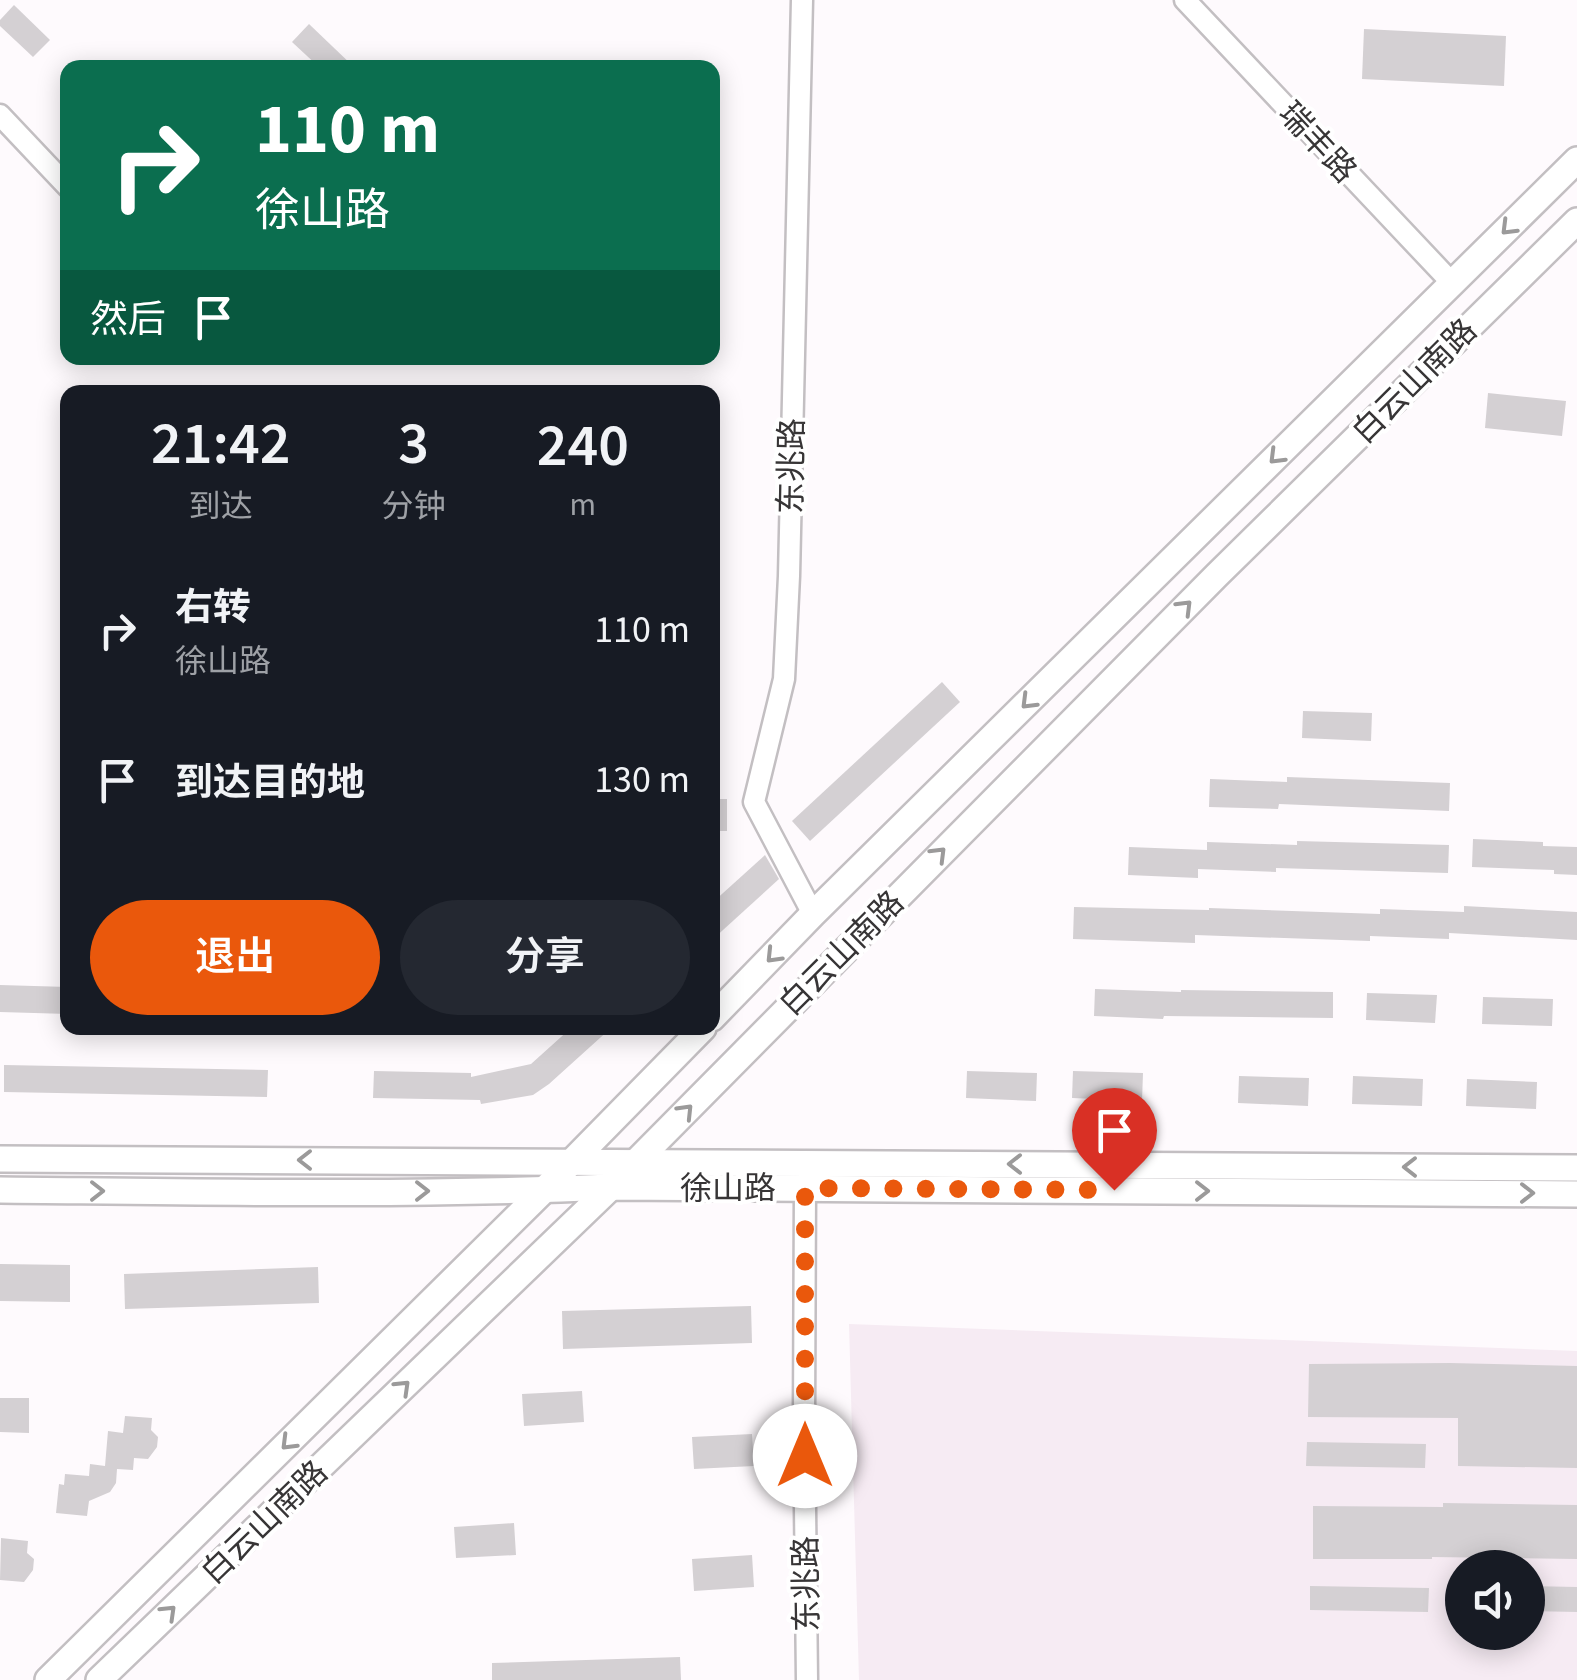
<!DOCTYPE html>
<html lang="zh">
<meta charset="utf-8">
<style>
:root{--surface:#171b24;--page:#242831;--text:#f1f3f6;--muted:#9ea1a6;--accent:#ea580c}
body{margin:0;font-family:"Source Sans 3","Noto Sans SC",sans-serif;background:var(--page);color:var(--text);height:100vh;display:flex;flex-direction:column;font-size:38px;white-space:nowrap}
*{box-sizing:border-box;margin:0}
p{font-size:32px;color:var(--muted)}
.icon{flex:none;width:55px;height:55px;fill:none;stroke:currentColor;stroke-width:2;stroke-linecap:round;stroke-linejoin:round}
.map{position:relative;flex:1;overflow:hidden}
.side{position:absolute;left:60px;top:385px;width:660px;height:650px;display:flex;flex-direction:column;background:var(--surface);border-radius:20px;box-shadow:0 5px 25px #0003}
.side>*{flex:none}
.hud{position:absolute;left:60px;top:60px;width:660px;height:305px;border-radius:20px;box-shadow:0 5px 25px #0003;background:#0b6e4f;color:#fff;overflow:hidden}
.buttons{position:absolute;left:1445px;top:1550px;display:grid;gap:20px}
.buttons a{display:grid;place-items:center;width:100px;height:100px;border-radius:50%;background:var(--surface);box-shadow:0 5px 25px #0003;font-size:50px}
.pin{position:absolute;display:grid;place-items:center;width:85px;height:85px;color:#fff;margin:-102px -42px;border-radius:50% 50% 50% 0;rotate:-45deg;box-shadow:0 0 10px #0007}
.pin .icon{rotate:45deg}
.me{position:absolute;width:110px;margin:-55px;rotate:0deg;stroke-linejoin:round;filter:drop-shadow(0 0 8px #0008)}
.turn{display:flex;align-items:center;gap:35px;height:210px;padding:0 30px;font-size:45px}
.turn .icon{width:130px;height:130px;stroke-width:2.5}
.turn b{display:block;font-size:70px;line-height:85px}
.then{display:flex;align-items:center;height:95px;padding:0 30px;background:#0003;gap:20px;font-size:38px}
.eta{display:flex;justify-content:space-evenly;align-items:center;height:170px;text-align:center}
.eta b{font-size:60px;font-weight:600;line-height:70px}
.action{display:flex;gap:20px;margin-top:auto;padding:20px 30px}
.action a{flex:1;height:115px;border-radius:60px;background:var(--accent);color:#fff;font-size:40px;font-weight:600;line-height:115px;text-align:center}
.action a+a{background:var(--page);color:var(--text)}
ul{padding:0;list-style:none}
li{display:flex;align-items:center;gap:30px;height:150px;padding:0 30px}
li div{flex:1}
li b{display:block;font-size:38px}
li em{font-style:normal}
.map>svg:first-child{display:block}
</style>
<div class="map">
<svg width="1577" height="1680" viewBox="0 0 1577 1680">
<rect width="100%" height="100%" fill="#fefafd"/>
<path fill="#f6ebf3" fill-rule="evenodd" d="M849,1324L1577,1351V1680H859ZM1462,1568H1528V1632H1462Z"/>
<g fill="#d4d0d3">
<polygon points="14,5 50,40 33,57 0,26 0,20"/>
<polygon points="309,24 355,68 320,68 292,42"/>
<polygon points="1364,29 1506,36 1504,86 1362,79"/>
<polygon points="1488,393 1566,401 1562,436 1485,428"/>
<polygon points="942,682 960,702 810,841 792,821"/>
<polygon points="1303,711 1372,713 1371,741 1302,738"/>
<polygon points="1287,777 1450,783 1449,811 1279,804 1278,809 1209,807 1210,779 1287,782"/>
<rect x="712" y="799" width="15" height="32"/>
<polygon points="1473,839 1543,842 1543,846 1577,847 1577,875 1554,874 1554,870 1472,867"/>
<polygon points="1297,841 1449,845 1448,873 1276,868 1276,872 1198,869 1198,878 1128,875 1129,847 1207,850 1207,842 1297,845"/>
<polygon points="765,855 779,879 712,940 712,903"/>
<polygon points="1464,906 1577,912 1577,940 1449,933 1449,939 1370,936 1370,941 1195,935 1195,943 1073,939 1074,907 1209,910 1209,908 1380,914 1380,909 1464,912"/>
<polygon points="0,985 68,987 68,1014 0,1012"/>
<polygon points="1095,989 1181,992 1181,990 1333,992 1333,1018 1164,1016 1163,1019 1094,1016"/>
<polygon points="1367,993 1437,995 1435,1023 1366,1020"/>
<polygon points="1483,997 1553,999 1552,1026 1482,1024"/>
<polygon points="571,1028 611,1028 549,1084 533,1095 481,1104 480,1100 373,1098 374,1071 471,1073 471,1077 531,1064"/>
<polygon points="4,1065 268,1070 267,1097 4,1092"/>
<polygon points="967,1071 1037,1073 1036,1101 966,1098"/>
<polygon points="1073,1071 1143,1073 1142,1101 1072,1098"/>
<polygon points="1239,1076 1309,1078 1308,1106 1238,1103"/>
<polygon points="1353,1076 1423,1079 1422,1106 1352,1104"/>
<polygon points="1467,1079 1537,1082 1536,1109 1466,1106"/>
<polygon points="0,1264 70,1265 70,1302 0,1301"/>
<polygon points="318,1267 319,1303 125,1309 124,1274"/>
<polygon points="751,1306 752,1343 563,1349 562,1311"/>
<polygon points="1450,1363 1577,1366 1577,1468 1458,1466 1458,1418 1308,1417 1309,1364"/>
<polygon points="582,1391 584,1422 524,1426 522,1394"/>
<polygon points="0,1398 29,1398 29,1433 0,1432"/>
<polygon points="125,1416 152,1418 151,1430 158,1437 157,1447 148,1459 134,1458 133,1470 117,1469 116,1483 110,1492 89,1501 87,1516 56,1513 59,1484 64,1485 65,1474 89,1476 90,1464 105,1466 108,1431 123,1433"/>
<polygon points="752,1434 754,1466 694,1469 692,1437"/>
<polygon points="1307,1442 1426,1444 1425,1468 1306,1466"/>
<polygon points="1443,1503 1577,1505 1577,1559 1432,1557 1432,1559 1313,1559 1313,1506 1443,1507"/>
<polygon points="514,1523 516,1555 456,1558 454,1527"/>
<polygon points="1,1538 28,1541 27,1553 34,1559 33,1570 24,1582 0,1580"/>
<polygon points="752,1555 754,1587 694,1591 692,1559"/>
<polygon points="1310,1586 1429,1588 1428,1612 1310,1610"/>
<polygon points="1528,1586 1577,1587 1577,1612 1528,1611"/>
<polygon points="680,1657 681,1680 492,1680 492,1663"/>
</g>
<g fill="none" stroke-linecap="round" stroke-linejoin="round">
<g stroke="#c3bfc2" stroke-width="25">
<g id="minor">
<polyline points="802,0 789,576 784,679 754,802 813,914"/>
<polyline points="1185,0 1452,283"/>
<polyline points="0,115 68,187"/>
<polyline points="805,1188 804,1419 807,1680"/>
</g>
</g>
<g stroke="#c3bfc2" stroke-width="30">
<g id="major">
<polyline points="712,1018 813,914 1577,160"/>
<polyline points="0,1159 1577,1168"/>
<path d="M0,1190C203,1192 407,1196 611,1187L1577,1194"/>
<polyline points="48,1680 544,1190 703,1028"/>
<polyline points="99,1680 611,1187 1217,575 1577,221"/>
</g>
</g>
<use href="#minor" stroke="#fff" stroke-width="20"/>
<use href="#major" stroke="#fff" stroke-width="25"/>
</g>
<defs><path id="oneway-chevron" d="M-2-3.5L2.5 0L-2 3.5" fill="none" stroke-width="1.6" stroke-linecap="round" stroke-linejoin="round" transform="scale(2.5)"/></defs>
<g stroke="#9b9a9a">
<use href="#oneway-chevron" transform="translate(1508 228) rotate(135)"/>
<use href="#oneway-chevron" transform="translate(1276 457) rotate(135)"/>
<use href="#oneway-chevron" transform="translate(1185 607) rotate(-45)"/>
<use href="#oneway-chevron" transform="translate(1028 702) rotate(135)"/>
<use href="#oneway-chevron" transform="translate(939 854) rotate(-45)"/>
<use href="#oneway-chevron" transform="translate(773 956) rotate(134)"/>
<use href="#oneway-chevron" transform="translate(686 1111) rotate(-46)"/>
<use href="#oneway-chevron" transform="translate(305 1160) rotate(-180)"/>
<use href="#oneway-chevron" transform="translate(1015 1164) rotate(-180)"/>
<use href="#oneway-chevron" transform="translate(1410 1167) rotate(-180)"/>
<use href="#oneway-chevron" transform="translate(97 1191)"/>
<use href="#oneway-chevron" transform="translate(422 1191)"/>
<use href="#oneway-chevron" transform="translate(1202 1191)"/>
<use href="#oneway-chevron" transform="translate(1527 1193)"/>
<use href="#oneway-chevron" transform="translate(403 1387) rotate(-44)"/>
<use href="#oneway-chevron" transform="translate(288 1443) rotate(135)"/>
<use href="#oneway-chevron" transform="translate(169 1612) rotate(-44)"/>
</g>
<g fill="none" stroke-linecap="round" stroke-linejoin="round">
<polyline stroke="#ea580c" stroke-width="18" stroke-dasharray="0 32.4" points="805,1456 805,1188 1114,1190"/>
</g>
<g text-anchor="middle" stroke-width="8" stroke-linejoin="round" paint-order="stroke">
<g font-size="32" fill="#373536" stroke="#fff">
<text transform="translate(1318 142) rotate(47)" y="11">瑞丰路</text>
<text transform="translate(1414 381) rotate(-45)" y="11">白云山南路</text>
<text transform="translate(791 466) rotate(-89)" y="11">东兆路</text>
<text transform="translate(841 953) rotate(-45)" y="11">白云山南路</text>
<text x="728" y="1199">徐山路</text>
<text transform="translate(264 1522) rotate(-44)" y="11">白云山南路</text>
<text transform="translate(806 1584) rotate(-91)" y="11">东兆路</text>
</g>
</g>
</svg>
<div class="buttons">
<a><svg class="icon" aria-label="sound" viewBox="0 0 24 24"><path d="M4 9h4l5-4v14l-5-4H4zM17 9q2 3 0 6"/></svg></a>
</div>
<div class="pin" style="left:1114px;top:1190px;background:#d93025"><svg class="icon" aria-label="arrive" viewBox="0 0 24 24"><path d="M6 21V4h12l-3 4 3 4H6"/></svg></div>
<svg class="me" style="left:805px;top:1456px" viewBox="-20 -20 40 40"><circle r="19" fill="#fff"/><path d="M0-13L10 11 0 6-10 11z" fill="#ea580c"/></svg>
<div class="hud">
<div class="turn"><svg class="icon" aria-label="right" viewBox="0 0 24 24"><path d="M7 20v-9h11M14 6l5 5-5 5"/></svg><div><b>110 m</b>徐山路</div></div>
<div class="then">然后<svg class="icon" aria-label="arrive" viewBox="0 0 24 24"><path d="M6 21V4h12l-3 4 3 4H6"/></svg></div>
</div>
<section class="side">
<div class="eta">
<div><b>21:42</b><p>到达</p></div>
<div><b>3</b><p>分钟</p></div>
<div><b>240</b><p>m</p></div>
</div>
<ul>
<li><svg class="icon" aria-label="right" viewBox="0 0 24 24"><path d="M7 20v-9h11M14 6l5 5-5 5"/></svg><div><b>右转</b><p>徐山路</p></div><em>110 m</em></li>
<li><svg class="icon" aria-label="arrive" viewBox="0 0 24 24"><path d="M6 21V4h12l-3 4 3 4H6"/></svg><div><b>到达目的地</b></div><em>130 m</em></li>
</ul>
<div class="action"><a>退出</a><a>分享</a></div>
</section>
</div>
